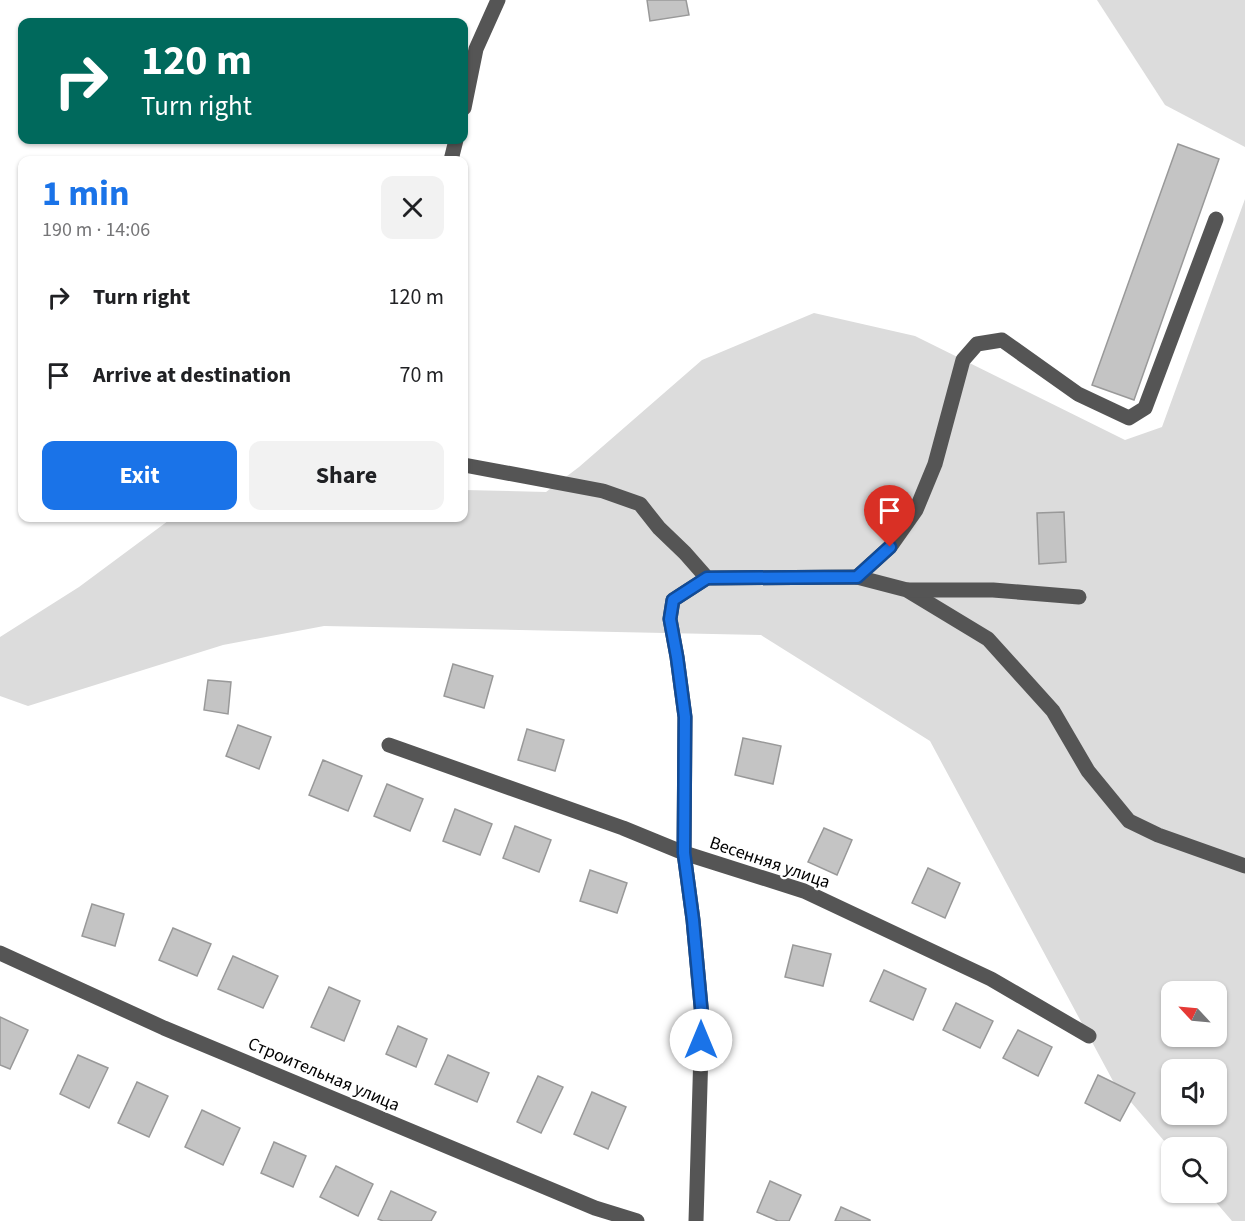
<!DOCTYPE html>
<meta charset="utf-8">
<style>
:root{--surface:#fff;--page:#f2f2f2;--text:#202124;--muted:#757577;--accent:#1a73e8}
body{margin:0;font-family:"Source Sans 3",sans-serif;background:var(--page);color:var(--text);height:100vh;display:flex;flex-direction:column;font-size:22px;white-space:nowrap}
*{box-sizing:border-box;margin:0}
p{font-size:20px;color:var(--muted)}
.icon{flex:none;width:33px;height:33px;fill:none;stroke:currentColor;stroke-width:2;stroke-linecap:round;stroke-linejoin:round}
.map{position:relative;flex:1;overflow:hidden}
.panel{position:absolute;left:18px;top:156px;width:450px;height:366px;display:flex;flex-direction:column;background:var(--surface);border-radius:12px;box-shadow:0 2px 4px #0004}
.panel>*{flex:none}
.top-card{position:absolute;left:18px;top:18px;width:450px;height:126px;border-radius:12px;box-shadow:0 2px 4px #0004;background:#00695c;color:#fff;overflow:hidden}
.needle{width:39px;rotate:296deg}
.buttons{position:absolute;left:1161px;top:981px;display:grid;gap:12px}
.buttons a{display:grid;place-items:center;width:66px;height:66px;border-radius:12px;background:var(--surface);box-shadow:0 2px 4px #0004;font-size:30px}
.pin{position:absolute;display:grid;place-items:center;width:51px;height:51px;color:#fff;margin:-62px -26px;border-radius:50% 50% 50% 0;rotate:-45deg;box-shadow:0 0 6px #0007}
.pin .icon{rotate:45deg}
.me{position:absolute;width:66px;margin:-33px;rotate:0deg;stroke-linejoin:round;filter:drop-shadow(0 0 4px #0008)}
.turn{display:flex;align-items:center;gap:21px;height:126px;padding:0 24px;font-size:27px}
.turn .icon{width:78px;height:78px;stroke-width:2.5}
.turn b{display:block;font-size:42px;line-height:51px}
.round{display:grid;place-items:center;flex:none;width:63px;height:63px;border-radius:12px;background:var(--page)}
.summary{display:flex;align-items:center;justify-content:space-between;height:102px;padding:0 24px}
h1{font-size:36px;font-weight:700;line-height:45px;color:var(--accent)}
.primary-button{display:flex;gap:12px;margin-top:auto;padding:12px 24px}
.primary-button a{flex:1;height:69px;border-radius:12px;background:var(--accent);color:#fff;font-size:24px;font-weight:700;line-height:69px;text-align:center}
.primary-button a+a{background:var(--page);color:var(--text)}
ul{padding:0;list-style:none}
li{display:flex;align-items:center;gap:18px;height:78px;padding:0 24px}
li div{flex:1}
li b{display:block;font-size:22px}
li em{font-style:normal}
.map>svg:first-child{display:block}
</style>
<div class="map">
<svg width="1245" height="1221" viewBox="0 0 1245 1221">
<rect width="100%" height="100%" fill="#fff"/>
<g fill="#dcdcdc" fill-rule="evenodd">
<polygon points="1097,0 1245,0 1245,147 1165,105"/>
<path d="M1245,199V1221H1232L1208,1193L1216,1192V1148H1172L1171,1149L1113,1081L930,741L761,635L324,626L223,645L28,706L0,696V637L79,587L172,518H464V490L546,492L579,467L702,360L814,313L915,336L1125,440L1162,427ZM1172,992H1216V1036H1172ZM1172,1070H1216V1114H1172Z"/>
</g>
<g fill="#c4c4c4" stroke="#999" stroke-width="1.5">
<polygon points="647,0 686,0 689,15 650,21"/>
<polygon points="1178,144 1219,159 1134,400 1092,385"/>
<polygon points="1064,512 1066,562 1039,564 1037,513"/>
<polygon points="453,664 493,676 484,708 444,696"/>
<polygon points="208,680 231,682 228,714 204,710"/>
<polygon points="238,725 271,737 259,769 226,756"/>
<polygon points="527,729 564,740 555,771 518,760"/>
<polygon points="743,738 781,746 773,784 735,775"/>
<polygon points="323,760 362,776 348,811 309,795"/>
<polygon points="387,784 423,799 410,831 374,816"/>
<polygon points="455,809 492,824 480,855 443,841"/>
<polygon points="515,826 551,840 539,872 503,858"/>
<polygon points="824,828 852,840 837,875 808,862"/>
<polygon points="928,868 960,883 945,918 912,903"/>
<polygon points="590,870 627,883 617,913 580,901"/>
<polygon points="92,904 124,914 115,946 82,936"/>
<polygon points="173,928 211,944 197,976 159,960"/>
<polygon points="793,945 831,954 823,986 785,977"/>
<polygon points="233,956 278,976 263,1008 218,989"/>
<polygon points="884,970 926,989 913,1020 870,1001"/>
<polygon points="329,987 360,1001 344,1041 311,1027"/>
<polygon points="956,1003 993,1021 980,1048 943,1030"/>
<polygon points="0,1017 28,1030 10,1069 0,1065"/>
<polygon points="398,1026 427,1039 416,1067 386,1054"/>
<polygon points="1018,1030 1052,1047 1038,1076 1003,1058"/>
<polygon points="78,1055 108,1068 89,1108 60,1094"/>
<polygon points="448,1055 489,1073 477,1102 435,1084"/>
<polygon points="1098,1075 1135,1093 1120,1121 1085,1103"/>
<polygon points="538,1076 563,1087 541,1133 517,1122"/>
<polygon points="137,1082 168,1096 149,1137 118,1123"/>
<polygon points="592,1092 626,1107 608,1149 574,1134"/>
<polygon points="202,1110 240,1128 223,1165 185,1147"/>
<polygon points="274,1142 306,1156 293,1187 261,1173"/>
<polygon points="336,1166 373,1184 358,1216 320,1197"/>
<polygon points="770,1181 801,1195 789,1221 778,1221 757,1212"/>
<polygon points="391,1191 436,1212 431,1221 383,1221 378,1219"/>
<polygon points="841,1207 870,1220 870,1221 835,1221"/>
</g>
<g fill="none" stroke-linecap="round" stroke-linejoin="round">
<g stroke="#555" stroke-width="15">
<polyline points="464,108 476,49 498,0"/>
<polyline points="451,160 456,140"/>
<polyline points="464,465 603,491 640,504 659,528 685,553 707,578 857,577 907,590 988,639 1053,711 1088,771 1129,821 1158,835 1245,866"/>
<polyline points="857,577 890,547 916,510 935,464 963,360 977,344 1002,340 1078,394 1129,418 1145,408 1216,219"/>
<polyline points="908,590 993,590 1079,597"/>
<polyline points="389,745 623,828 684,853 804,891 991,979 1089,1036"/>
<polyline points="0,953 164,1028 595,1208 637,1221"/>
<polyline points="696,1221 702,1017 693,920 684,853 685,717 677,657 670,619 673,600 707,578"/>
</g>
</g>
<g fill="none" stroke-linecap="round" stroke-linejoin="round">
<g stroke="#114b97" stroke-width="15">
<polyline id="route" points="701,1040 702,1017 693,920 684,853 685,717 677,657 670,619 673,600 707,578 857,577 890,547"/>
</g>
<use href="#route" stroke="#1a73e8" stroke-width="10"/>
</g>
<g text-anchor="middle" stroke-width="4.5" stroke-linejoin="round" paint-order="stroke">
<g font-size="18" fill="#000" stroke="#fff">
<text transform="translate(770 862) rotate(19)" y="6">Весенняя улица</text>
<text transform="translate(324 1074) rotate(23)" y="6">Строительная улица</text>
</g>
</g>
</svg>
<div class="buttons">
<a><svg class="needle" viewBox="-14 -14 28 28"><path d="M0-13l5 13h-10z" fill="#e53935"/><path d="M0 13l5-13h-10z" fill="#757577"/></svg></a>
<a><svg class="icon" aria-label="sound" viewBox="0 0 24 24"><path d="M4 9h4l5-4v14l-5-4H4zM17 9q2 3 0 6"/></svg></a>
<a><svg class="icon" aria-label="search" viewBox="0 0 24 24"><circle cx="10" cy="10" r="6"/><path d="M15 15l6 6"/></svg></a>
</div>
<div class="pin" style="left:890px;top:547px;background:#d93025"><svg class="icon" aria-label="arrive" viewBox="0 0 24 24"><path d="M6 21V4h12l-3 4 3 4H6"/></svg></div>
<svg class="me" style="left:701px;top:1040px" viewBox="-20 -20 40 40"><circle r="19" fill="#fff"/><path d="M0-13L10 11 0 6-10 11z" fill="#1a73e8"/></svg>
<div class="top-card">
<div class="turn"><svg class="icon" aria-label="right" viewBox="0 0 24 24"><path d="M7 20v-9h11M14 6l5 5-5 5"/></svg><div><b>120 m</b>Turn right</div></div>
</div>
<section class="panel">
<div class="summary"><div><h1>1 min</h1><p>190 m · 14:06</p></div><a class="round"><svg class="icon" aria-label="close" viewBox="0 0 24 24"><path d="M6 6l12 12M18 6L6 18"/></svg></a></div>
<ul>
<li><svg class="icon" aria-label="right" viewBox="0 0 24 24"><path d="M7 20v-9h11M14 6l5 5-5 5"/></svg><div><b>Turn right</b></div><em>120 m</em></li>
<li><svg class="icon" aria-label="arrive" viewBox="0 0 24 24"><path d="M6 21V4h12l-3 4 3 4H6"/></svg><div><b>Arrive at destination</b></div><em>70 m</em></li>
</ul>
<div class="primary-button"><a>Exit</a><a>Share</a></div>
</section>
</div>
